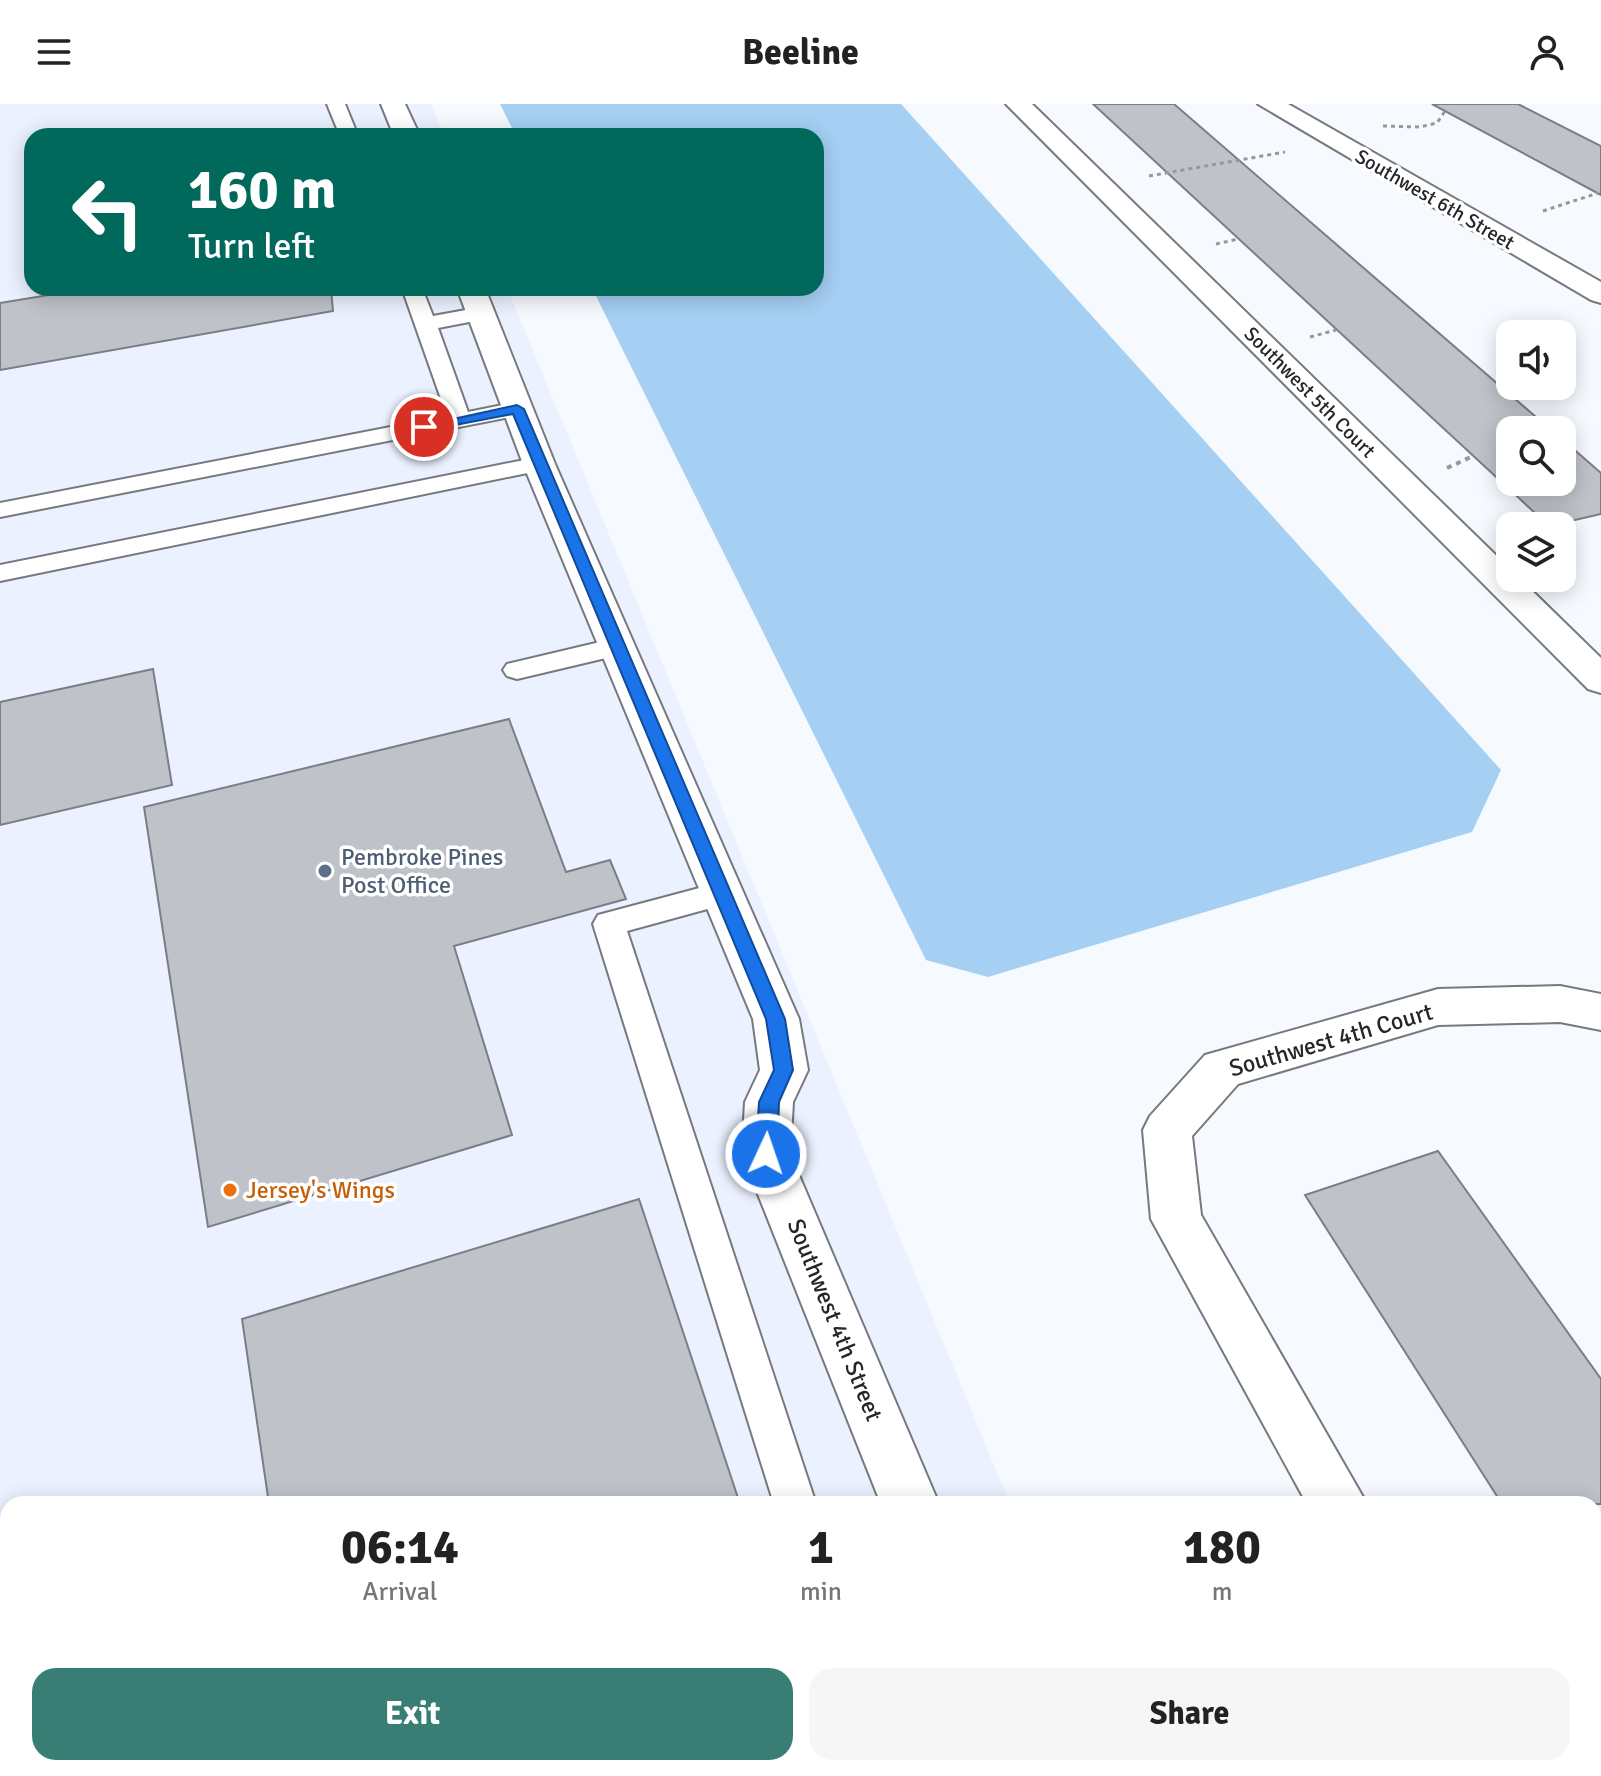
<!DOCTYPE html>
<style>
:root{--surface:#fff;--page:#f6f6f6;--text:#222;--muted:#767676;--accent:#397e74}
body{margin:0;font-family:Signika,sans-serif;background:var(--page);color:var(--text);height:100vh;display:flex;flex-direction:column;font-size:30px;white-space:nowrap}
*{box-sizing:border-box;margin:0}
p{font-size:26px;color:var(--muted)}
.icon{flex:none;width:44px;height:44px;fill:none;stroke:currentColor;stroke-width:2;stroke-linecap:round;stroke-linejoin:round}
.map{position:relative;flex:1;overflow:hidden}
.drawer{position:absolute;left:0px;top:1392px;width:1602px;height:280px;display:flex;flex-direction:column;background:var(--surface);border-radius:24px 24px 0 0;box-shadow:0 4px 20px #0003}
.drawer>*{flex:none}
.banner{position:absolute;left:24px;top:24px;width:800px;height:168px;border-radius:24px;box-shadow:0 4px 20px #0003;background:#00695c;color:#fff;overflow:hidden}
.fabs{position:absolute;left:1496px;top:216px;display:grid;gap:16px}
.fabs a{display:grid;place-items:center;width:80px;height:80px;border-radius:16px;background:var(--surface);box-shadow:0 4px 20px #0003;font-size:40px}
.pin{position:absolute;display:grid;place-items:center;width:68px;height:68px;color:#fff;margin:-34px;border:4px solid #fff;border-radius:50%;box-shadow:0 2px 8px #0007}
.me{position:absolute;width:88px;margin:-44px;rotate:3deg;stroke-linejoin:round;filter:drop-shadow(0 0 6px #0008)}
.turn{display:flex;align-items:center;gap:28px;height:168px;padding:0 32px;font-size:36px}
.turn .icon{width:104px;height:104px;stroke-width:2.5}
.turn b{display:block;font-size:56px;line-height:68px}
.eta{display:flex;justify-content:space-evenly;align-items:center;height:136px;text-align:center}
.eta b{font-size:48px;font-weight:700;line-height:56px}
.primary-button{display:flex;gap:16px;margin-top:auto;padding:16px 32px}
.primary-button a{flex:1;height:92px;border-radius:24px;background:var(--accent);color:#fff;font-size:32px;font-weight:700;line-height:92px;text-align:center}
.primary-button a+a{background:var(--page);color:var(--text)}
header{display:flex;justify-content:space-between;align-items:center;height:104px;padding:0 32px;background:var(--surface);font-size:36px;font-weight:700}
.map>svg:first-child{display:block}
</style>
<header><svg class="icon" aria-label="menu" viewBox="0 0 24 24"><path d="M4 6h16M4 12h16M4 18h16"/></svg>Beeline<svg class="icon" aria-label="person" viewBox="0 0 24 24"><circle cx="12" cy="8" r="4"/><path d="M4 21q1-7 8-7t8 7"/></svg></header>
<div class="map">
<svg width="1601" height="1672" viewBox="0 0 1601 1672">
<rect width="100%" height="100%" fill="#f6f9fe"/>
<polygon fill="#ebf1ff" points="0,0 431,0 445,32 32,32 32,184 507,184 1010,1400 8,1400 8,1664 1119,1664 1122,1672 0,1672"/>
<polygon fill="#a6cff4" points="500,0 901,0 1501,666 1472,728 988,873 926,856 592,184 816,184 816,32 516,32"/>
<g fill="#bfc2c9" stroke="#7b7e84" stroke-width="2">
<polygon points="1093,0 1174,0 1551,326 1510,326 1510,378 1562,378 1562,335 1601,369 1601,410 1549,422"/>
<polygon points="1432,0 1518,0 1601,42 1601,91"/>
<polygon points="91,184 331,184 333,207 0,266 0,199"/>
<polygon points="153,565 172,681 0,721 0,598"/>
<polygon points="509,615 566,768 610,756 626,795 454,842 512,1031 208,1123 144,703"/>
<polygon points="1438,1047 1601,1275 1601,1400 1502,1400 1305,1091"/>
<polygon points="639,1095 740,1400 269,1400 242,1215"/>
</g>
<g fill="none" stroke-linecap="round" stroke-linejoin="round">
<g stroke="#76797e" stroke-width="4">
<g id="lane">
<polygon points="327,0 345,0 358,32 340,32"/>
<polygon points="402,184 422,184 433,212 482,203 490,204 493,209 490,214 438,224 468,308 517,298 529,305 525,310 0,413 0,399 447,312"/>
<polygon points="539,353 547,355 551,360 547,365 0,477 0,461"/>
<polygon points="617,534 627,537 631,543 627,549 517,575 507,572 503,566 507,560"/>
<polygon points="722,778 733,782 738,790 733,798 627,827 816,1400 774,1400 593,820 598,811"/>
</g>
</g>
<g stroke="#76797e" stroke-width="4">
<g id="street">
<polygon points="381,0 405,0 420,32 394,32"/>
<polygon points="1006,0 1032,0 1510,465 1510,474 1519,474 1601,554 1601,589 1588,585"/>
<polygon points="1258,0 1288,0 1601,178 1601,199 1591,196"/>
<polygon points="457,184 485,184 555,360 799,915 808,966 793,998 790,1050 939,1400 881,1400 742,1050 745,998 760,966 753,915 523,360"/>
<polygon points="1560,882 1601,890 1601,926 1560,918 1438,921 1238,980 1192,1032 1201,1111 1367,1400 1307,1400 1151,1115 1143,1026 1150,1012 1205,951 1438,885"/>
<polygon points="978,1664 1042,1664 1045,1672 981,1672"/>
<polygon points="1455,1664 1520,1664 1524,1672 1459,1672"/>
</g>
</g>
<g stroke="#96989c" stroke-width="3" stroke-dasharray="4 4" stroke-linecap="butt">
<polyline points="1383,22 1420,23 1437,19 1445,7"/>
<polyline points="1149,72 1285,48"/>
<polyline points="1543,107 1598,89"/>
<polyline points="1216,140 1238,135"/>
<polyline points="1310,233 1336,226"/>
</g>
<polyline stroke="#96989c" stroke-width="4" stroke-dasharray="5 5" stroke-linecap="butt" points="1447,364 1473,352"/>
<use href="#lane" fill="#fff" fill-rule="evenodd"/>
<use href="#street" fill="#fff" fill-rule="evenodd"/>
</g>
<polygon fill="#1a73e8" stroke="#114b97" stroke-width="2" points="517,301 524,305 785,915 793,966 779,998 777,1050 766,1059 756,1050 759,998 774,966 766,915 513,310 424,327 417,323"/>
<circle fill="#5c6f8a" stroke="#fff" stroke-width="3" cx="325" cy="767" r="8"/>
<circle fill="#e8710a" stroke="#fff" stroke-width="3" cx="230" cy="1086" r="8"/>
<g text-anchor="middle" stroke-width="7" stroke-linejoin="round" paint-order="stroke">
<g font-size="20" fill="#242628" stroke="#fff">
<text transform="translate(1435 95) rotate(30)" y="7">Southwest 6th Street</text>
<text transform="translate(1310 288) rotate(45)" y="7">Southwest 5th Court</text>
</g>
<g font-size="24" fill="#4e5e75" stroke="#fff" text-anchor="start">
<text x="341" y="761">Pembroke Pines<tspan x="341" dy="28">Post Office</tspan></text>
</g>
<g font-size="24" fill="#242628" stroke="#fff">
<text transform="translate(1331 936) rotate(-16)" y="8">Southwest 4th Court</text>
<text transform="translate(835 1216) rotate(68)" y="8">Southwest 4th Street</text>
</g>
<g font-size="24" fill="#c56008" stroke="#fff" text-anchor="start">
<text x="246" y="1094">Jersey's Wings</text>
</g>
</g>
</svg>
<div class="fabs">
<a><svg class="icon" aria-label="sound" viewBox="0 0 24 24"><path d="M4 9h4l5-4v14l-5-4H4zM17 9q2 3 0 6"/></svg></a>
<a><svg class="icon" aria-label="search" viewBox="0 0 24 24"><circle cx="10" cy="10" r="6"/><path d="M15 15l6 6"/></svg></a>
<a><svg class="icon" aria-label="layers" viewBox="0 0 24 24"><path d="M12 4l9 5-9 5-9-5zM3 14l9 5 9-5"/></svg></a>
</div>
<div class="pin" style="left:424px;top:323px;background:#d93025"><svg class="icon" aria-label="arrive" viewBox="0 0 24 24"><path d="M6 21V4h12l-3 4 3 4H6"/></svg></div>
<svg class="me" style="left:766px;top:1050px" viewBox="-20 -20 40 40"><circle r="17" fill="#1a73e8" stroke="#fff" stroke-width="3"/><path d="M0-11L8 9 0 5-8 9z" fill="#fff"/></svg>
<div class="banner">
<div class="turn"><svg class="icon" aria-label="left" viewBox="0 0 24 24"><path d="M17 20v-9H6M10 6l-5 5 5 5"/></svg><div><b>160 m</b>Turn left</div></div>
</div>
<section class="drawer">
<div class="eta">
<div><b>06:14</b><p>Arrival</p></div>
<div><b>1</b><p>min</p></div>
<div><b>180</b><p>m</p></div>
</div>
<div class="primary-button"><a>Exit</a><a>Share</a></div>
</section>
</div>
